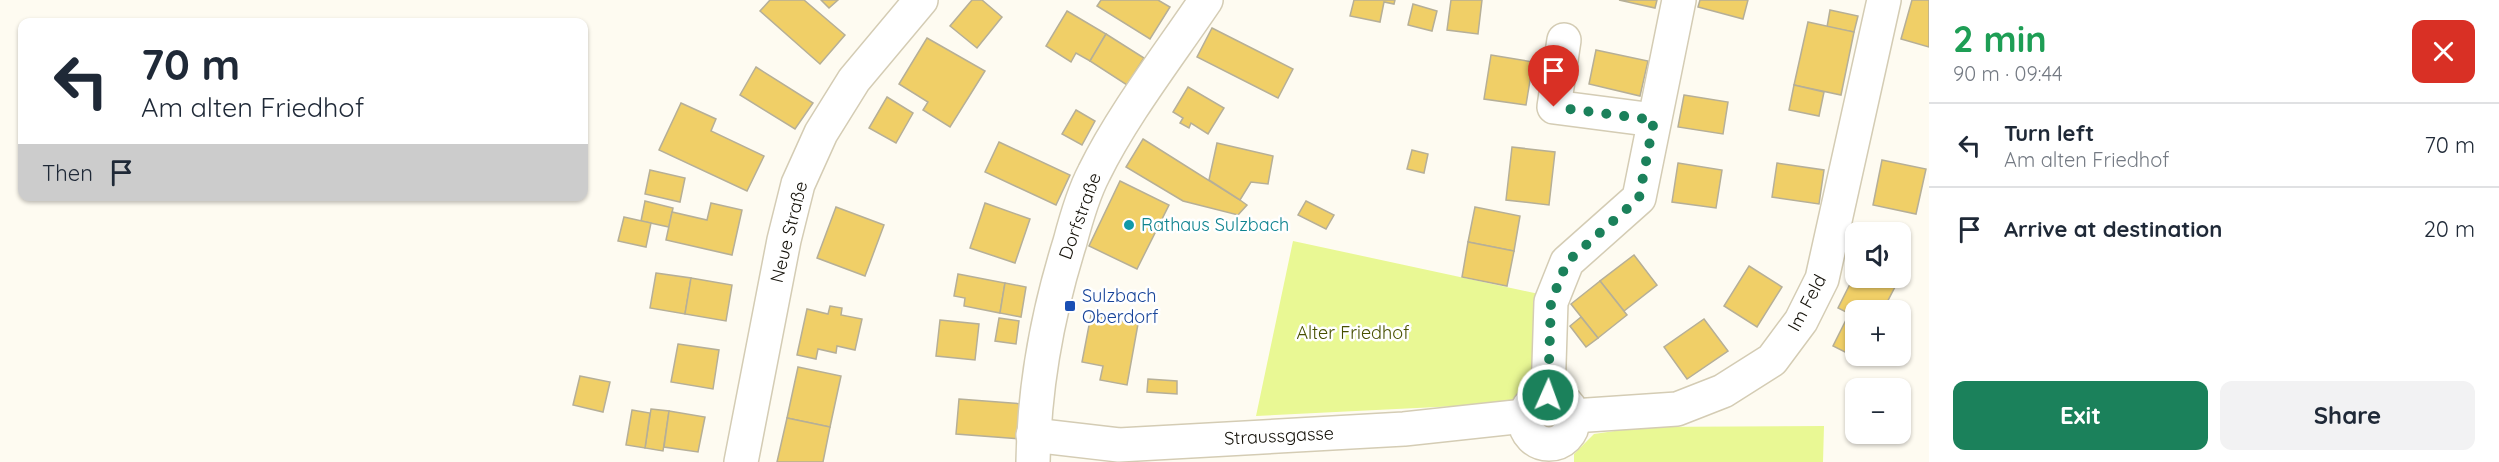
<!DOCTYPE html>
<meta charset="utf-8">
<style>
:root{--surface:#fff;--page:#f2f2f3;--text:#1f2937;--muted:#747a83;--line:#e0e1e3;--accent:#1b815b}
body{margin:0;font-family:Quicksand,sans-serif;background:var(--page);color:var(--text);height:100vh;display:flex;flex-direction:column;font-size:22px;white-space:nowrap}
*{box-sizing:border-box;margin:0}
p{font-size:20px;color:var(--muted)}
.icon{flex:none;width:33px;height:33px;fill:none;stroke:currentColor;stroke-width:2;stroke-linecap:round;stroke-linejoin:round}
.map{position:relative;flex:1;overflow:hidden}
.drawer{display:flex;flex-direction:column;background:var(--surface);width:570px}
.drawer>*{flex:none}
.hud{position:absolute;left:18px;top:18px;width:570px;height:183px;border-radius:12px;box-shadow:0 2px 4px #0004;background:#fff;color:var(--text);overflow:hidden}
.fabs{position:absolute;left:1845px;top:222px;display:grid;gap:12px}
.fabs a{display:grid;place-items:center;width:66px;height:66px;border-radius:12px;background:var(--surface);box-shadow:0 2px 4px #0004;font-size:30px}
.pin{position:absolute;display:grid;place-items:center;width:51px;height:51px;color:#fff;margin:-62px -26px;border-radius:50% 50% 50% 0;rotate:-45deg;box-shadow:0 0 6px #0007}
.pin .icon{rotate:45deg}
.me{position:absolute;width:66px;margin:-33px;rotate:2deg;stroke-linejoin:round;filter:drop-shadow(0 0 4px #0008)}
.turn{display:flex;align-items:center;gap:21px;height:126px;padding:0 24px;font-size:27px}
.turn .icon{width:78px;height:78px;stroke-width:2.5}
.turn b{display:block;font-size:42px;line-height:51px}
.then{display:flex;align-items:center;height:57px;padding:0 24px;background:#0003;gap:12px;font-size:22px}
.round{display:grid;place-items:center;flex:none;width:63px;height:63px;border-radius:12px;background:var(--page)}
.headline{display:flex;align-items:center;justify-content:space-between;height:102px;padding:0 24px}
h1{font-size:36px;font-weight:700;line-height:45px;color:#1e9e55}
.button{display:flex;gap:12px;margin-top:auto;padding:12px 24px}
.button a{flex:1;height:69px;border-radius:12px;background:var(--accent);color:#fff;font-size:24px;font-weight:700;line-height:69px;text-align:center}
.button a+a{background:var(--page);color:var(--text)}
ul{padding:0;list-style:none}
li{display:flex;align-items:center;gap:18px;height:84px;padding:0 24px;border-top:2px solid var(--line)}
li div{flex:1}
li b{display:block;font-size:22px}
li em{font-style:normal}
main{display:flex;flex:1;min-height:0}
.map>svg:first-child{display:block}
</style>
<main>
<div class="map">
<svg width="1929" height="462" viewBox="0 0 1929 462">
<rect width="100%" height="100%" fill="#fefbf1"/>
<g fill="#e9f894">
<polygon points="1293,241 1539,294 1532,389 1518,403 1256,416"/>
<polygon points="1824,426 1823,462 1574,462 1574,454 1594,434 1642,427"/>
</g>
<g fill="#f0cf67" stroke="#b6af97" stroke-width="1.5">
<polygon points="770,0 804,0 845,35 820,64 760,11"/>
<polygon points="821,0 838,0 829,8"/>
<polygon points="972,0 982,0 1002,17 977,48 950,26"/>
<polygon points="1101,0 1158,0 1170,7 1150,39 1097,6"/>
<polygon points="1354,0 1395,0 1394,4 1384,2 1380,22 1350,16"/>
<polygon points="1451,0 1482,0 1478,34 1447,30"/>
<polygon points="1619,0 1657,0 1655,8"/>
<polygon points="1700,0 1748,0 1743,19 1698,7"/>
<polygon points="1912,0 1929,0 1929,47 1901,39"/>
<polygon points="1413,4 1437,11 1432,31 1408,25"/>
<polygon points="1830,10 1858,16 1854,32 1827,27"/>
<polygon points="1067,11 1106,34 1090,61 1076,53 1071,62 1046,46"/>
<polygon points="1808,22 1854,32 1841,95 1794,85"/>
<polygon points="1212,28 1293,69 1278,98 1197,57"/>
<polygon points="1106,34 1144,58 1127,85 1090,61"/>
<polygon points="927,38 985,71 950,127 923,110 928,102 899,84"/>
<polygon points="1596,50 1648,61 1640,96 1589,84"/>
<polygon points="1491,55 1533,62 1526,105 1484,99"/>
<polygon points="756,67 813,103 795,129 740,95"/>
<polygon points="1794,85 1824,92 1819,116 1789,110"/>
<polygon points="1188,87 1224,108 1208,134 1191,123 1189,128 1180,123 1183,118 1173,112"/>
<polygon points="1684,95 1728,102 1723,134 1678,127"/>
<polygon points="887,97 913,113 896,143 869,128"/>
<polygon points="681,103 716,119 711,131 764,156 747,191 659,150"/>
<polygon points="1076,110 1095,121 1082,145 1062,134"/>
<polygon points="1143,139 1240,200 1247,205 1238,215 1183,201 1126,167"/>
<polygon points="999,142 1070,175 1056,205 985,172"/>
<polygon points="1217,143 1273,156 1268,184 1251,182 1240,200 1209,180"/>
<polygon points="1512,147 1555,152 1549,205 1506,200"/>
<polygon points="1412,150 1428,154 1424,173 1407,169"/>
<polygon points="1882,160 1926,169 1916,214 1873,205"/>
<polygon points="1678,163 1722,170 1716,208 1672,202"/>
<polygon points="1777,163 1824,170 1819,204 1772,197"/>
<polygon points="650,170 685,178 680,202 645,194"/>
<polygon points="1120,181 1169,205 1137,269 1089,246"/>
<polygon points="645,201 673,208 669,227 641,221"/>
<polygon points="1306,201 1334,215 1326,229 1298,215"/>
<polygon points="711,203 742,210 732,255 666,240 672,212 707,220"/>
<polygon points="985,203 1030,219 1015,263 970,248"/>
<polygon points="836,207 884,225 865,276 817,258"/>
<polygon points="1475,207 1520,216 1514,251 1468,242"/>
<polygon points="624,217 651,223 646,247 618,241"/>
<polygon points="1468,242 1514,251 1507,286 1462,277"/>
<polygon points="1634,255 1657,285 1624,311 1600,281"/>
<polygon points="1749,266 1782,287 1757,327 1724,306"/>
<polygon points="1856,272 1856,278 1887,278 1897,283 1883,310 1856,310 1856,317 1838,308"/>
<polygon points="656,273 691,278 685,314 650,308"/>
<polygon points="958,274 1005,283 1000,313 964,306 965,298 954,296"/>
<polygon points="691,278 732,285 726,321 685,314"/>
<polygon points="1600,281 1627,315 1598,338 1571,304"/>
<polygon points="1005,283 1026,287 1021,317 1000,313"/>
<polygon points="830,306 842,308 841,315 862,319 855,350 837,346 836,353 818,349 816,359 797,355 807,309 828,314"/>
<polygon points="1091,315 1138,324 1127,385 1100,380 1103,366 1082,362"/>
<polygon points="1848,316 1856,319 1855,357 1833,346"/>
<polygon points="1581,317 1598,338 1586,347 1570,326"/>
<polygon points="999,318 1019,321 1016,344 995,341"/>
<polygon points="1704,319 1728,351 1687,379 1664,347"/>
<polygon points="940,320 979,324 975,360 936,356"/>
<polygon points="678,344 719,350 713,389 671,382"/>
<polygon points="798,367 841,376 830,427 787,418"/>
<polygon points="580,376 610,382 603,412 573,405"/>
<polygon points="1148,379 1177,381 1177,394 1147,392"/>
<polygon points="959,399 1023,404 1021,439 956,434"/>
<polygon points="651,409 669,411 663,451 645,448"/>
<polygon points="632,410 650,413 645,448 626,445"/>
<polygon points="669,411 705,417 698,452 664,447"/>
<polygon points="787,418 830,427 823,462 777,462"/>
</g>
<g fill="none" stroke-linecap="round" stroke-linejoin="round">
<g stroke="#d4ccb4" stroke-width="36">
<g id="minor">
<polyline points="1564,40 1554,107 1654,120"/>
<polyline points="1548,395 1551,302 1567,262 1639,198 1679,0"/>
<circle cx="1549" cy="420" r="24"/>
<polyline points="1573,416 1677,409 1723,391 1772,360 1801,321 1822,279 1884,0"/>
<polyline points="1033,435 1119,445 1404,429 1525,416"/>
<polyline points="741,462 784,240 798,184 821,133 854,80 921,0"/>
<path d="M1033,462C1034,388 1048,312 1070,242C1076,219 1083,194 1094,173C1123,114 1169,55 1206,0"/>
</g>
</g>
<use href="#minor" stroke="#fff" stroke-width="33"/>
</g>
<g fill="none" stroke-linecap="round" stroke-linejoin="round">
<polyline stroke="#1b815b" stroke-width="10" stroke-dasharray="0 18" points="1548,395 1551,302 1567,262 1639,198 1654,120 1554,107"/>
</g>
<circle fill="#0f9aa8" stroke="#fff" stroke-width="2" cx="1129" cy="225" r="6"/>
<rect fill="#1a4fb4" stroke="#fff" stroke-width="2" x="1064" y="300" width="12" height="12" rx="3"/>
<g text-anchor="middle" stroke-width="5" stroke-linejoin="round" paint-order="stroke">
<g font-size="18" fill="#131008" stroke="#fff">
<text transform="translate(1080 216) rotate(-70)" y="6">Dorfstraße</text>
<text transform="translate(789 232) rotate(-76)" y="6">Neue Straße</text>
<text transform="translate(1807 303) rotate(-62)" y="6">Im Feld</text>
<text transform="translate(1279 436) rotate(-3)" y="6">Straussgasse</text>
</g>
<g font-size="18" fill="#0d838f" stroke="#fff" text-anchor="start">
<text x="1141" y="231">Rathaus Sulzbach</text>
</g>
<g font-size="18" fill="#164399" stroke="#fff" text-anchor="start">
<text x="1082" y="302">Sulzbach<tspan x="1082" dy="21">Oberdorf</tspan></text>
</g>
<g font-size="18" fill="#485000" stroke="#fff">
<text x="1353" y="339">Alter Friedhof</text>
</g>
</g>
</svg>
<div class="fabs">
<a><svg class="icon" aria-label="sound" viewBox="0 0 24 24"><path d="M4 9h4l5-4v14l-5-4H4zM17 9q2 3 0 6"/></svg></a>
<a>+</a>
<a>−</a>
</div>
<div class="pin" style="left:1554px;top:107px;background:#d93025"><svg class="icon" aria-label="arrive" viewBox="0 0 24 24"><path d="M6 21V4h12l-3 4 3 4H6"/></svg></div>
<svg class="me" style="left:1548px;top:395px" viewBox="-20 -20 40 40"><circle r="17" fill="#1b815b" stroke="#fff" stroke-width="3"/><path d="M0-11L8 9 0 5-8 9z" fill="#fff"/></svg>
<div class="hud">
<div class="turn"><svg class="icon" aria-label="left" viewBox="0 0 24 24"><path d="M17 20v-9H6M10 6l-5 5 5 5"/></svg><div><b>70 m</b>Am alten Friedhof</div></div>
<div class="then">Then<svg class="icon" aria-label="arrive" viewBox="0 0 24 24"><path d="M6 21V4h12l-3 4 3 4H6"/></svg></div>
</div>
</div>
<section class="drawer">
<div class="headline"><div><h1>2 min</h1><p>90 m · 09:44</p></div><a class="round" style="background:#d93025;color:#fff"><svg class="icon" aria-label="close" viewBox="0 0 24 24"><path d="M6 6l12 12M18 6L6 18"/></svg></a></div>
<ul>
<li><svg class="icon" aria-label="left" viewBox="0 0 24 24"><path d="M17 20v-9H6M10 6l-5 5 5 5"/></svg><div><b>Turn left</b><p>Am alten Friedhof</p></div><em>70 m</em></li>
<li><svg class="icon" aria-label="arrive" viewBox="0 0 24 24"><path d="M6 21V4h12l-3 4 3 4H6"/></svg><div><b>Arrive at destination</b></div><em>20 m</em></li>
</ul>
<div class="button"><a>Exit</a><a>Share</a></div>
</section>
</main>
